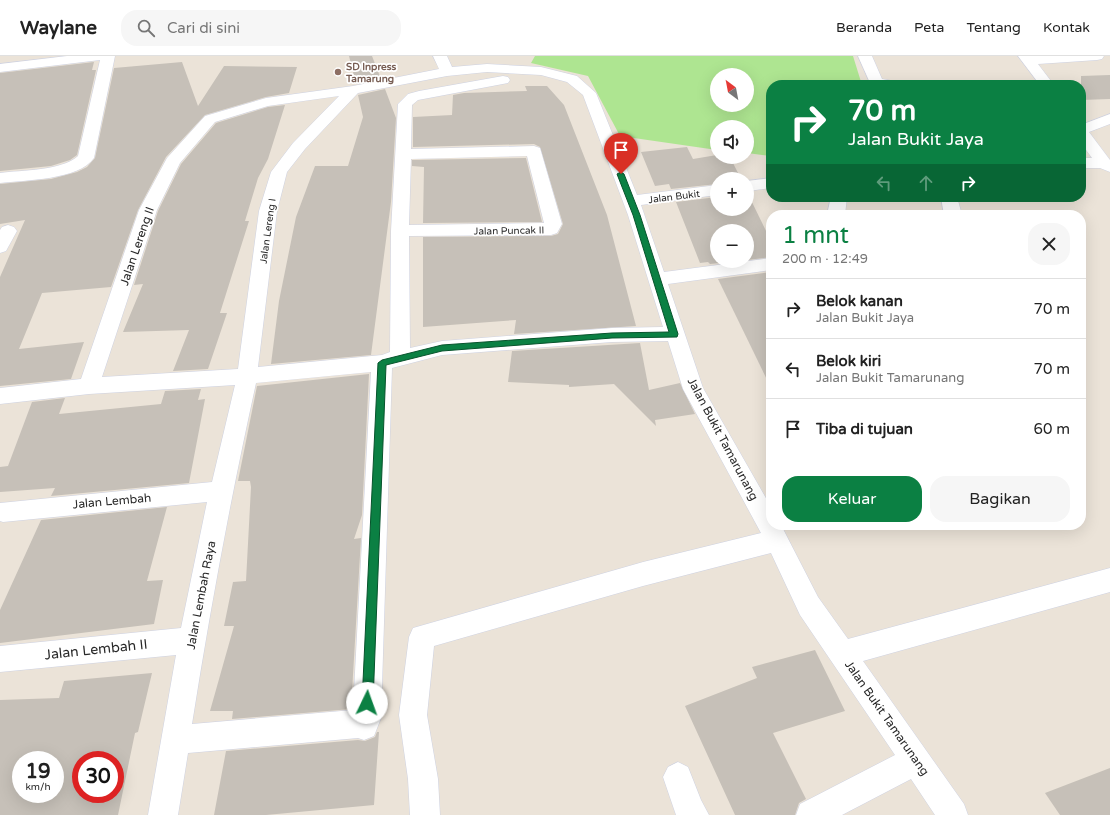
<!DOCTYPE html>
<html lang="id">
<meta charset="utf-8">
<style>
:root{--surface:#fff;--page:#f6f6f6;--text:#222;--muted:#767676;--line:#e0e0e0;--accent:#0b8043}
body{margin:0;font-family:"Varela Round",sans-serif;background:var(--page);color:var(--text);height:100vh;display:flex;flex-direction:column;font-size:15px;white-space:nowrap}
*{box-sizing:border-box;margin:0}
p{font-size:13px;color:var(--muted)}
.icon{flex:none;width:22px;height:22px;fill:none;stroke:currentColor;stroke-width:2;stroke-linecap:round;stroke-linejoin:round}
.map{position:relative;flex:1;overflow:hidden}
.drawer{position:absolute;left:766px;top:154px;width:320px;height:320px;display:flex;flex-direction:column;background:var(--surface);border-radius:16px;box-shadow:0 4px 16px #0002}
.drawer>*{flex:none}
.banner{position:absolute;left:766px;top:24px;width:320px;height:122px;border-radius:16px;box-shadow:0 4px 16px #0002;background:#0b8043;color:#fff;overflow:hidden}
.needle{width:26px;rotate:328deg}
.controls{position:absolute;left:710px;top:12px;display:grid;gap:8px}
.controls a{display:grid;place-items:center;width:44px;height:44px;border-radius:50%;background:var(--surface);box-shadow:0 4px 16px #0002;font-size:20px}
.speed{position:absolute;left:12px;top:695px;display:flex;gap:8px;font-size:20px;font-weight:700;text-align:center}
.speed>*{display:grid;place-content:center;width:52px;height:52px;border-radius:50%;background:var(--surface);box-shadow:0 4px 16px #0002;line-height:1}
.speed small{font-size:10px;font-weight:400}
.speed .limit{border:6px solid #d22;background:#fff;color:#111}
.pin{position:absolute;display:grid;place-items:center;width:34px;height:34px;color:#fff;margin:-41px -17px;border-radius:50% 50% 50% 0;rotate:-45deg;box-shadow:0 0 4px #0007}
.pin .icon{rotate:45deg}
.me{position:absolute;width:44px;margin:-22px;rotate:3deg;stroke-linejoin:round;filter:drop-shadow(0 0 3px #0008)}
.turn{display:flex;align-items:center;gap:14px;height:84px;padding:0 16px;font-size:18px}
.turn .icon{width:52px;height:52px;stroke-width:2.5}
.turn b{display:block;font-size:28px;line-height:34px}
.lanes{display:flex;align-items:center;height:38px;padding:0 16px;background:#0003;justify-content:center;gap:20px;direction:ltr}
.lanes .off{opacity:.35}
.round{display:grid;place-items:center;flex:none;width:42px;height:42px;border-radius:16px;background:var(--page)}
.headline{display:flex;align-items:center;justify-content:space-between;height:68px;padding:0 16px}
h1{font-size:24px;font-weight:600;line-height:30px;color:var(--accent)}
.primary-button{display:flex;gap:8px;margin-top:auto;padding:8px 16px}
.primary-button a{flex:1;height:46px;border-radius:16px;background:var(--accent);color:#fff;font-size:16px;font-weight:600;line-height:46px;text-align:center}
.primary-button a+a{background:var(--page);color:var(--text)}
ul{padding:0;list-style:none}
li{display:flex;align-items:center;gap:12px;height:60px;padding:0 16px;border-top:1px solid var(--line)}
li div{flex:1}
li b{display:block;font-size:15px}
li em{font-style:normal}
header{display:flex;align-items:center;gap:24px;box-sizing:border-box;height:56px;padding:0 20px;background:var(--surface);border-bottom:1px solid var(--line)}
header strong{font-size:19px}
nav{display:flex;gap:22px;margin-inline-start:auto;font-size:14px}
.search{width:280px;height:36px;background:var(--page);display:flex;align-items:center;gap:10px;box-sizing:border-box;padding:0 14px;border-radius:16px;color:var(--muted);font-size:15px}
.map>svg:first-child{display:block}
</style>
<header>
<strong>Waylane</strong>
<div class="search"><svg class="icon" aria-label="search" viewBox="0 0 24 24"><circle cx="10" cy="10" r="6"/><path d="M15 15l6 6"/></svg>Cari di sini</div>
<nav><a>Beranda</a><a>Peta</a><a>Tentang</a><a>Kontak</a></nav>
</header>
<div class="map">
<svg width="1110" height="759" viewBox="0 0 1110 759">
<rect width="100%" height="100%" fill="#ebe3d8"/>
<path fill="#aee591" fill-rule="evenodd" d="M535,0H853L862,29H771V100L747,97V71H717V94L620,80L588,20L531,7ZM717,19H747V49H717Z"/>
<g fill="#c6c0b8" fill-rule="evenodd">
<polygon points="349,0 372,0 381,23 356,28"/>
<polygon points="94,6 92,14 96,14 77,99 70,104 51,110 0,115 0,17"/>
<polygon points="182,6 198,50 224,10 297,11 289,37 266,41 205,59 166,101 138,154 111,231 42,237 19,293 84,286 71,323 0,330 0,221 25,164 0,168 0,128 51,123 77,116 87,111 95,102 114,12"/>
<polygon points="1110,19 1110,43 1081,44 1081,20"/>
<polygon points="525,30 547,30 564,49 607,159 636,270 514,278 516,264 423,271 423,181 551,180 558,178 563,168 540,91 534,88 413,91 413,61 452,59 453,39 464,37 527,35"/>
<polygon points="385,33 396,62 391,146 371,299 271,308 279,245 296,161 315,110 348,110 363,61 358,39"/>
<polygon points="285,49 268,103 258,122 245,165 249,165 220,257 227,257 208,313 173,315 189,274 123,276 143,228 134,229 158,155 181,108 216,67 268,51"/>
<polygon points="687,91 693,103 717,99 717,101 730,101 741,123 717,123 717,128 671,133 669,128 655,130 641,96"/>
<polygon points="526,102 542,166 423,167 424,111 412,110 412,104"/>
<polygon points="747,136 771,185 771,201 747,204 747,175 717,175 717,205 737,205 710,208 708,206 700,207 676,146 717,141 717,153 747,153"/>
<polygon points="771,216 771,332 718,223"/>
<polygon points="640,287 649,334 680,327 695,358 655,364 656,370 614,328 569,331 569,329 508,326 512,295"/>
<polygon points="369,318 362,459 354,483 361,482 351,653 232,663 233,655 210,655 234,570 224,570 233,526 246,525 251,431 250,425 238,425 257,330"/>
<polygon points="201,333 198,344 205,343 189,427 51,440 55,432 0,436 0,411 8,410 32,346 65,342 59,358 161,348 165,335"/>
<polygon points="167,451 147,525 163,524 154,568 0,587 0,554 41,464"/>
<polygon points="815,594 845,655 773,677 806,743 799,747 795,759 735,759 685,650 757,622 752,611"/>
<path d="M152,617L138,676L135,677L118,759H0V644L59,642L64,625ZM21,704H55V738H21ZM81,704H115V738H81Z"/>
<polygon points="377,676 379,676 374,749 266,759 214,759 226,695 358,684 365,685 375,681"/>
<polygon points="1110,712 1110,759 1060,759 1045,737"/>
</g>
<g fill="none" stroke-linecap="round" stroke-linejoin="round">
<g stroke="#ced2e2" stroke-width="1">
<g id="minor">
<path d="M67,0H115L94,102C79,124 25,124 0,127V117C22,114 61,115 78,100L100,4L0,16V8Z"/>
<path d="M433,0H447L452,11L487,8L541,11L577,20L596,37L637,139L717,129V139L641,149L664,216L771,202V214L668,228L703,332L771,451V469H781L818,541L848,583L1110,512V536L863,605L964,748L968,759H935L911,723L842,759H796L800,748L895,699L800,559L771,497L643,530L434,590L427,659L438,723L440,759H410L408,723L399,659L409,581L413,572L643,506L761,477L683,333L668,285L612,286L442,299L392,312L381,662L374,680L364,684L358,682L188,697L178,759H148L176,599L0,616V590L181,572L207,446L3,466L0,465V447L212,426L235,329L89,338L0,348V332L81,323L139,154L167,102L205,60L266,42L353,30L439,13ZM487,16L541,19L567,26L583,39L628,159L663,271L612,272L442,285L410,292L409,180L551,179L557,177L562,168L540,92L534,90L411,93L412,49L418,44L508,27L510,24L508,21L503,20L419,35L408,38L398,48L391,175L390,296L382,299L258,311L277,155L287,116L305,93L358,37L447,20ZM339,40L293,87L271,116L259,155L238,313L102,321L157,154L180,107L215,66L268,50ZM527,100L544,167L409,169L411,103ZM371,316L353,654L192,668C210,554 231,440 256,327Z"/>
<polygon points="858,0 872,0 882,23 899,26 901,29 871,29"/>
<polygon points="1018,0 1104,0 1102,3 1097,4 1038,8 1054,29 1040,29"/>
<polygon points="1110,58 1110,68 1089,76 1110,104 1110,116 1100,112 1081,112 1081,102 1092,102 1081,87 1081,69"/>
<polygon points="771,122 771,132 747,135 747,125"/>
<polygon points="831,141 847,141 845,159 827,159"/>
<polygon points="941,141 957,141 962,159 944,159"/>
<polygon points="8,169 14,171 17,175 6,195 0,197 0,174 2,171"/>
<polygon points="678,706 688,711 701,744 709,759 676,759 663,721 668,711"/>
</g>
</g>
<use href="#minor" fill="#fff" fill-rule="evenodd"/>
</g>
<polygon fill="#0b8043" stroke="#07532c" points="621,116 624,118 640,159 678,278 677,281 612,282 442,295 386,309 373,647 371,651 367,653 363,651 362,647 378,307 382,304 442,289 612,277 669,276 633,159 617,118"/>
<circle fill="#8d6e63" stroke="#fff" stroke-width="1.5" cx="338" cy="16" r="4"/>
<g text-anchor="middle" stroke-width="3.5" stroke-linejoin="round" paint-order="stroke">
<g font-size="10" font-weight="bold" fill="#785e54" stroke="#fff" text-anchor="start">
<text x="346" y="14">SD Inpress<tspan x="346" dy="12">Tamarung</tspan></text>
</g>
<g font-size="10" fill="#282828" stroke="#fff">
<text transform="translate(674 140) rotate(-7)" y="4">Jalan Bukit</text>
<text transform="translate(509 174) rotate(-1)" y="4">Jalan Puncak II</text>
<text transform="translate(267 175) rotate(-82)" y="4">Jalan Lereng I</text>
</g>
<g font-size="12" fill="#282828" stroke="#fff">
<text transform="translate(137 190) rotate(-71)" y="4">Jalan Lereng II</text>
<text transform="translate(723 383) rotate(62)" y="4">Jalan Bukit Tamarunang</text>
<text transform="translate(112 445) rotate(-5)" y="4">Jalan Lembah</text>
<text transform="translate(201 539) rotate(-79)" y="4">Jalan Lembah Raya</text>
<text transform="translate(887 662) rotate(55)" y="4">Jalan Bukit Tamarunang</text>
</g>
<g font-size="14" fill="#282828" stroke="#fff">
<text transform="translate(96 593) rotate(-6)" y="5">Jalan Lembah II</text>
</g>
</g>
</svg>
<div class="controls">
<a><svg class="needle" viewBox="-14 -14 28 28"><path d="M0-13l5 13h-10z" fill="#e53935"/><path d="M0 13l5-13h-10z" fill="#767676"/></svg></a>
<a><svg class="icon" aria-label="sound" viewBox="0 0 24 24"><path d="M4 9h4l5-4v14l-5-4H4zM17 9q2 3 0 6"/></svg></a>
<a>+</a>
<a>−</a>
</div>
<div class="speed"><div>19<small>km/h</small></div><div class="limit">30</div></div>
<div class="pin" style="left:621px;top:118px;background:#d93025"><svg class="icon" aria-label="arrive" viewBox="0 0 24 24"><path d="M6 21V4h12l-3 4 3 4H6"/></svg></div>
<svg class="me" style="left:367px;top:647px" viewBox="-20 -20 40 40"><circle r="19" fill="#fff"/><path d="M0-13L10 11 0 6-10 11z" fill="#0b8043"/></svg>
<div class="banner">
<div class="turn"><svg class="icon" aria-label="right" viewBox="0 0 24 24"><path d="M7 20v-9h11M14 6l5 5-5 5"/></svg><div><b>70 m</b>Jalan Bukit Jaya</div></div>
<div class="lanes"><svg class="icon off" aria-label="left" viewBox="0 0 24 24"><path d="M17 20v-9H6M10 6l-5 5 5 5"/></svg><svg class="icon off" aria-label="ahead" viewBox="0 0 24 24"><path d="M12 20V5M6 11l6-6 6 6"/></svg><svg class="icon" aria-label="right" viewBox="0 0 24 24"><path d="M7 20v-9h11M14 6l5 5-5 5"/></svg></div>
</div>
<section class="drawer">
<div class="headline"><div><h1>1 mnt</h1><p>200 m · 12:49</p></div><a class="round"><svg class="icon" aria-label="close" viewBox="0 0 24 24"><path d="M6 6l12 12M18 6L6 18"/></svg></a></div>
<ul>
<li><svg class="icon" aria-label="right" viewBox="0 0 24 24"><path d="M7 20v-9h11M14 6l5 5-5 5"/></svg><div><b>Belok kanan</b><p>Jalan Bukit Jaya</p></div><em>70 m</em></li>
<li><svg class="icon" aria-label="left" viewBox="0 0 24 24"><path d="M17 20v-9H6M10 6l-5 5 5 5"/></svg><div><b>Belok kiri</b><p>Jalan Bukit Tamarunang</p></div><em>70 m</em></li>
<li><svg class="icon" aria-label="arrive" viewBox="0 0 24 24"><path d="M6 21V4h12l-3 4 3 4H6"/></svg><div><b>Tiba di tujuan</b></div><em>60 m</em></li>
</ul>
<div class="primary-button"><a>Keluar</a><a>Bagikan</a></div>
</section>
</div>
